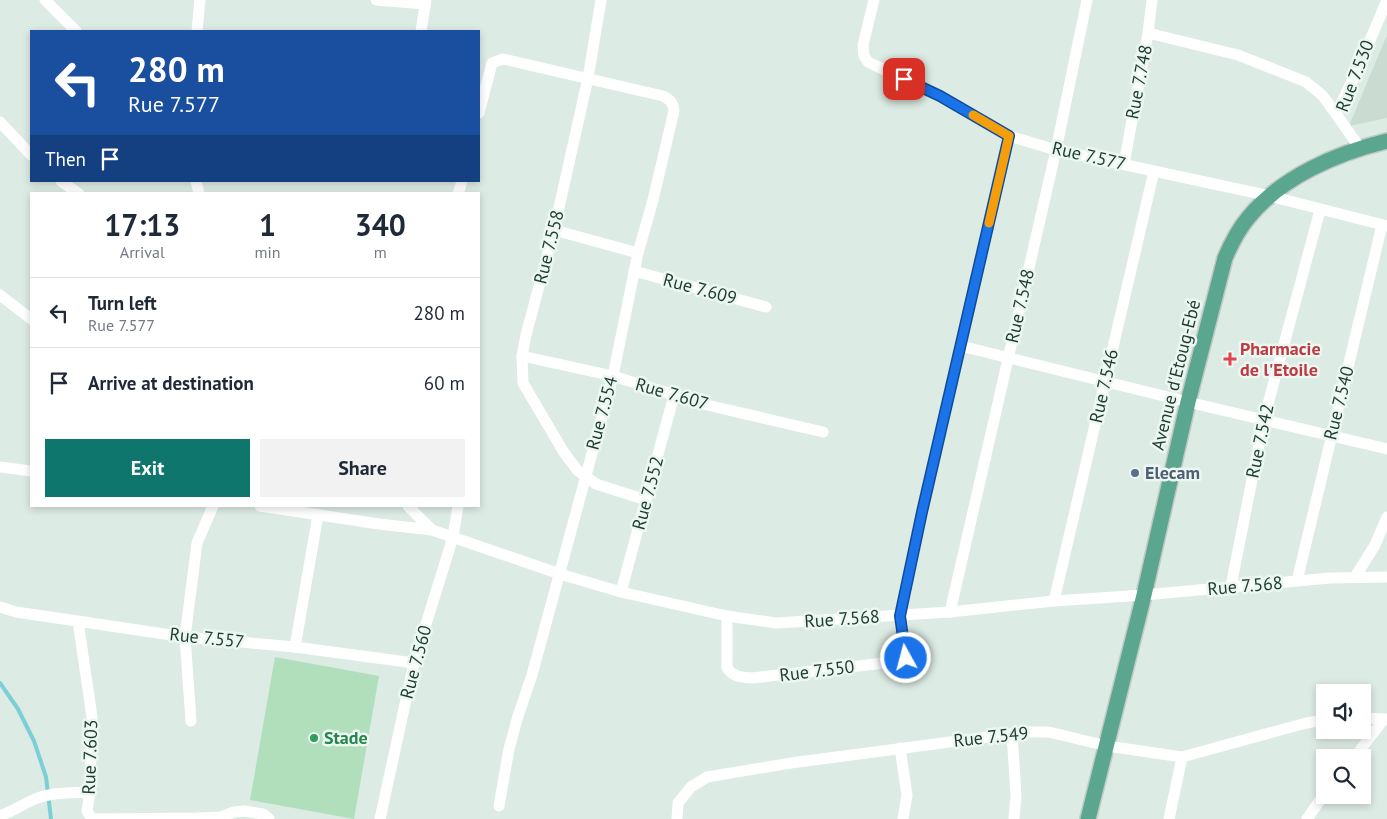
<!DOCTYPE html>
<meta charset="utf-8">
<style>
:root{--surface:#fff;--page:#f2f2f3;--text:#1f2937;--muted:#747a83;--line:#e0e1e3;--accent:#0f766e}
body{margin:0;font-family:"PT Sans",sans-serif;background:var(--page);color:var(--text);height:100vh;display:flex;flex-direction:column;font-size:19px;white-space:nowrap}
*{box-sizing:border-box;margin:0}
p{font-size:16px;color:var(--muted)}
.icon{flex:none;width:28px;height:28px;fill:none;stroke:currentColor;stroke-width:2;stroke-linecap:round;stroke-linejoin:round}
.map{position:relative;flex:1;overflow:hidden}
.drawer{position:absolute;left:30px;top:192px;width:450px;height:315px;display:flex;flex-direction:column;background:var(--surface);border-radius:0px;box-shadow:0 2px 8px #0003}
.drawer>*{flex:none}
.banner{position:absolute;left:30px;top:30px;width:450px;height:152px;border-radius:0px;box-shadow:0 2px 8px #0003;background:#1a4fa0;color:#fff;overflow:hidden}
.tools{position:absolute;left:1316px;top:684px;display:grid;gap:10px}
.tools a{display:grid;place-items:center;width:55px;height:55px;border-radius:0px;background:var(--surface);box-shadow:0 2px 8px #0003;font-size:25px}
.pin{position:absolute;display:grid;place-items:center;width:42px;height:42px;color:#fff;margin:-21px;border-radius:10px;box-shadow:0 2px 8px #0006}
.me{position:absolute;width:55px;margin:-28px;rotate:353deg;stroke-linejoin:round;filter:drop-shadow(0 0 4px #0008)}
.turn{display:flex;align-items:center;gap:18px;height:105px;padding:0 15px;font-size:22px}
.turn .icon{width:65px;height:65px;stroke-width:2.5}
.turn b{display:block;font-size:35px;line-height:42px}
.then{display:flex;align-items:center;height:48px;padding:0 15px;background:#0003;gap:10px;font-size:19px}
.eta{display:flex;justify-content:space-evenly;align-items:center;height:85px;text-align:center}
.eta b{font-size:30px;font-weight:700;line-height:35px}
.action{display:flex;gap:10px;margin-top:auto;padding:10px 15px}
.action a{flex:1;height:58px;border-radius:0px;background:var(--accent);color:#fff;font-size:20px;font-weight:700;line-height:58px;text-align:center}
.action a+a{background:var(--page);color:var(--text)}
ul{padding:0;list-style:none}
li{display:flex;align-items:center;gap:15px;height:70px;padding:0 15px;border-top:1px solid var(--line)}
li div{flex:1}
li b{display:block;font-size:19px}
li em{font-style:normal}
.map>svg:first-child{display:block}
</style>
<div class="map">
<svg width="1387" height="819" viewBox="0 0 1387 819">
<rect width="100%" height="100%" fill="#dcebe3"/>
<polygon fill="#cadbd2" points="1387,36 1387,118 1349,126 1384,42"/>
<polygon fill="#b2dfbb" points="275,657 379,676 354,819 250,800"/>
<g fill="none" stroke-linecap="round" stroke-linejoin="round">
<polyline stroke="#7dcfd7" stroke-width="4" points="0,683 18,709 34,741 46,777 51,819"/>
<g stroke="#c0c8c5" stroke-width="18">
<path id="primary" d="M1088,819L1144,595L1188,402L1225,258C1231,244 1238,230 1248,218C1281,177 1337,153 1387,141"/>
</g>
<g stroke="#fff" stroke-width="11">
<polyline points="45,0 76,31"/>
<polyline points="376,0 425,4"/>
<polyline points="601,0 588,78 554,230 526,335 522,356 523,383 563,451 577,470 596,484 646,500"/>
<polyline points="874,0 863,45 864,56 868,62 939,96 1009,136 1056,150 1270,196 1387,226"/>
<polyline points="197,31 200,0"/>
<polyline points="421,31 426,0"/>
<polyline points="1148,33 1238,55 1306,82 1322,95 1336,114"/>
<path d="M479,113L492,63L503,59L663,96C671,100 673,103 674,111L653,200L638,253L613,376L532,675L518,716L509,749L499,806"/>
<polyline points="0,122 31,155"/>
<polyline points="1360,148 1336,114 1357,71 1387,0"/>
<polyline points="1124,164 1148,33 1152,0"/>
<polyline points="61,181 79,194"/>
<polyline points="196,181 199,194"/>
<polyline points="458,194 462,181"/>
<polyline points="554,230 638,253"/>
<polyline points="634,271 766,307"/>
<polyline points="0,295 31,319"/>
<polyline points="961,346 1188,402 1387,449"/>
<polyline points="522,356 613,376 707,405 823,432"/>
<polyline points="0,467 31,471"/>
<polyline points="260,506 379,524 432,530"/>
<polyline points="408,506 432,530 560,574 621,592 727,616 776,623 950,612 1054,601 1144,595 1330,578 1387,577"/>
<polyline points="1355,577 1375,545 1387,517"/>
<polyline points="1297,581 1382,225"/>
<polyline points="1231,586 1264,419 1320,210"/>
<polyline points="621,592 674,395"/>
<polyline points="1054,601 1154,171"/>
<polyline points="0,607 16,612 185,637 295,647 414,663"/>
<polyline points="950,612 1056,150 1087,0"/>
<path d="M727,616V668C733,677 741,677 752,678L902,661L906,658L901,615L922,512L1009,136"/>
<polyline points="78,621 92,717 90,792 87,811 92,819 197,818 221,817 234,812 244,811 263,814 269,819"/>
<polyline points="295,647 318,515"/>
<polyline points="1362,718 1387,719"/>
<polyline points="191,721 185,637 197,543 213,506"/>
<polyline points="1012,734 1016,795 1014,819"/>
<polyline points="900,748 907,795 903,819"/>
<polyline points="1354,758 1384,719"/>
<path d="M0,816C13,811 23,804 35,799C52,792 72,793 90,792"/>
<polyline points="380,819 414,663 453,537 458,506"/>
<polyline points="677,819 678,803 691,787 707,777 791,763 1026,732 1049,732 1107,746 1182,757 1306,723 1325,720"/>
<polyline points="1169,819 1182,757"/>
<polyline points="1307,819 1325,793"/>
</g>
<use href="#primary" stroke="#5ba68e" stroke-width="15"/>
</g>
<g fill="none" stroke-linecap="round" stroke-linejoin="round">
<g stroke="#114b97" stroke-width="12">
<polyline id="route" points="904,79 940,96 1009,136 922,512 900,616 906,658"/>
</g>
<use href="#route" stroke="#1a73e8" stroke-width="9"/>
<polyline stroke="#f59e0b" stroke-width="9" points="973,115 1009,136 989,223"/>
</g>
<path fill="#e0444e" stroke="#edf7f1" stroke-width="2" d="M1227.5 351.5h5v5h5v5h-5v5h-5v-5h-5v-5h5z"/>
<circle fill="#5c6f8a" stroke="#edf7f1" stroke-width="2" cx="1135" cy="473" r="5"/>
<circle fill="#2e9e5b" stroke="#edf7f1" stroke-width="2" cx="314" cy="738" r="5"/>
<g text-anchor="middle" stroke-width="5" stroke-linejoin="round" paint-order="stroke">
<g font-size="18" fill="#1d3b31" stroke="#edf7f1">
<text transform="translate(1355 76) rotate(-69)" y="6">Rue 7.530</text>
<text transform="translate(1139 82) rotate(-79)" y="6">Rue 7.748</text>
<text transform="translate(1089 156) rotate(13)" y="6">Rue 7.577</text>
<text transform="translate(549 247) rotate(-76)" y="6">Rue 7.558</text>
<text transform="translate(700 289) rotate(15)" y="6">Rue 7.609</text>
<text transform="translate(1020 306) rotate(-77)" y="6">Rue 7.548</text>
<text transform="translate(1176 375) rotate(-76)" y="6">Avenue d'Etoug-Ebé</text>
<text transform="translate(1104 386) rotate(-77)" y="6">Rue 7.546</text>
<text transform="translate(672 394) rotate(16)" y="6">Rue 7.607</text>
<text transform="translate(1339 403) rotate(-76)" y="6">Rue 7.540</text>
<text transform="translate(602 413) rotate(-75)" y="6">Rue 7.554</text>
<text transform="translate(1260 441) rotate(-78)" y="6">Rue 7.542</text>
<text transform="translate(648 493) rotate(-75)" y="6">Rue 7.552</text>
<text transform="translate(1245 586) rotate(-5)" y="6">Rue 7.568</text>
<text transform="translate(842 619) rotate(-4)" y="6">Rue 7.568</text>
<text transform="translate(207 638) rotate(6)" y="6">Rue 7.557</text>
<text transform="translate(416 662) rotate(-75)" y="6">Rue 7.560</text>
<text transform="translate(817 671) rotate(-7)" y="6">Rue 7.550</text>
<text transform="translate(991 737) rotate(-6)" y="6">Rue 7.549</text>
<text transform="translate(90 757) rotate(-88)" y="6">Rue 7.603</text>
</g>
<g font-size="18" font-weight="bold" fill="#be3a42" stroke="#edf7f1" text-anchor="start">
<text x="1240" y="355">Pharmacie<tspan x="1240" dy="21">de l'Etoile</tspan></text>
</g>
<g font-size="18" font-weight="bold" fill="#4e5e75" stroke="#edf7f1" text-anchor="start">
<text x="1145" y="479">Elecam</text>
</g>
<g font-size="18" font-weight="bold" fill="#27864d" stroke="#edf7f1" text-anchor="start">
<text x="324" y="744">Stade</text>
</g>
</g>
</svg>
<div class="tools">
<a><svg class="icon" aria-label="sound" viewBox="0 0 24 24"><path d="M4 9h4l5-4v14l-5-4H4zM17 9q2 3 0 6"/></svg></a>
<a><svg class="icon" aria-label="search" viewBox="0 0 24 24"><circle cx="10" cy="10" r="6"/><path d="M15 15l6 6"/></svg></a>
</div>
<div class="pin" style="left:904px;top:79px;background:#d93025"><svg class="icon" aria-label="arrive" viewBox="0 0 24 24"><path d="M6 21V4h12l-3 4 3 4H6"/></svg></div>
<svg class="me" style="left:906px;top:658px" viewBox="-20 -20 40 40"><circle r="17" fill="#1a73e8" stroke="#fff" stroke-width="3"/><path d="M0-11L8 9 0 5-8 9z" fill="#fff"/></svg>
<div class="banner">
<div class="turn"><svg class="icon" aria-label="left" viewBox="0 0 24 24"><path d="M17 20v-9H6M10 6l-5 5 5 5"/></svg><div><b>280 m</b>Rue 7.577</div></div>
<div class="then">Then<svg class="icon" aria-label="arrive" viewBox="0 0 24 24"><path d="M6 21V4h12l-3 4 3 4H6"/></svg></div>
</div>
<section class="drawer">
<div class="eta">
<div><b>17:13</b><p>Arrival</p></div>
<div><b>1</b><p>min</p></div>
<div><b>340</b><p>m</p></div>
</div>
<ul>
<li><svg class="icon" aria-label="left" viewBox="0 0 24 24"><path d="M17 20v-9H6M10 6l-5 5 5 5"/></svg><div><b>Turn left</b><p>Rue 7.577</p></div><em>280 m</em></li>
<li><svg class="icon" aria-label="arrive" viewBox="0 0 24 24"><path d="M6 21V4h12l-3 4 3 4H6"/></svg><div><b>Arrive at destination</b></div><em>60 m</em></li>
</ul>
<div class="action"><a>Exit</a><a>Share</a></div>
</section>
</div>
